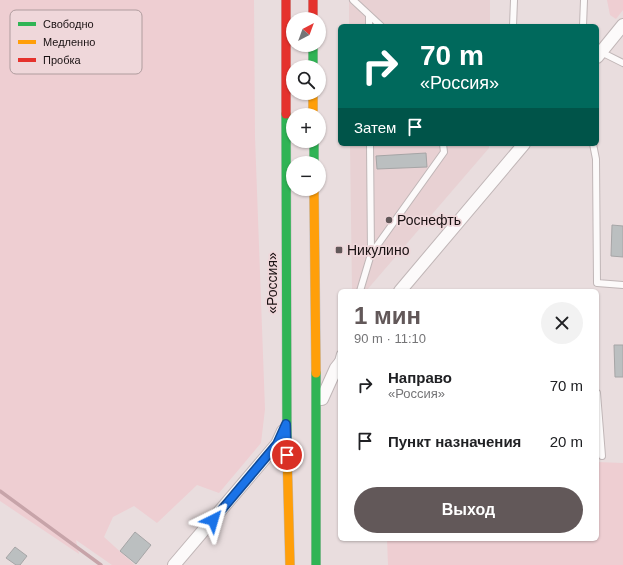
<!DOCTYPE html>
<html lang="ru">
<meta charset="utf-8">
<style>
:root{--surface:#fff;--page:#f2f2f2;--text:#202124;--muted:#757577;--accent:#625859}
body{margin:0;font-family:Helvetica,sans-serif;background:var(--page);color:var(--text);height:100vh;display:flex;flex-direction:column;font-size:15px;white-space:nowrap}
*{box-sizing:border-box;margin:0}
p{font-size:13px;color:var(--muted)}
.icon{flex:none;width:22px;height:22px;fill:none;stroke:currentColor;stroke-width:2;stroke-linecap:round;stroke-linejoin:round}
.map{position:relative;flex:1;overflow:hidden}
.side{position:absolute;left:338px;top:289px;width:261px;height:252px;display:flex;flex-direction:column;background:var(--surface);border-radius:6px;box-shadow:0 1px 3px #0004}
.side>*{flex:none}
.guide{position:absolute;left:338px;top:24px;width:261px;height:122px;border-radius:6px;box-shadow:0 1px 3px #0004;background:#00695c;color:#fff;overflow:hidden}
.needle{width:26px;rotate:41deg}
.buttons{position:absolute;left:286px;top:12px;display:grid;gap:8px}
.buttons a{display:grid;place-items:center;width:40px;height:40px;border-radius:50%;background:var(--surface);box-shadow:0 1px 3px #0004;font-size:20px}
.pin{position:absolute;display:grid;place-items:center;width:34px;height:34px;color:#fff;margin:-17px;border:2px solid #fff;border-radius:50%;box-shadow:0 1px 4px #0007}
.me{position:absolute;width:44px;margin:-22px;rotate:40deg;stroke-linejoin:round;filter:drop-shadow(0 0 3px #0008)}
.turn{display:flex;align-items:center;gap:14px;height:84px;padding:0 16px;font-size:18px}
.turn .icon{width:52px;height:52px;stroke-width:2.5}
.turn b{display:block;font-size:28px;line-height:34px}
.then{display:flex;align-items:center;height:38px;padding:0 16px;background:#0003;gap:8px;font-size:15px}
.round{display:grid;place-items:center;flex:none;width:42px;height:42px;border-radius:21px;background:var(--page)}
.summary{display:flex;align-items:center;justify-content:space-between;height:68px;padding:0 16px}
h1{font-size:24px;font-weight:600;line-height:30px;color:var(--accent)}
.action{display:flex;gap:8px;margin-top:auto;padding:8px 16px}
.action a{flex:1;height:46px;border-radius:24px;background:var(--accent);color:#fff;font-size:16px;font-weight:600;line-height:46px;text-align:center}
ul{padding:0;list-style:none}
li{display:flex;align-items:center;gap:12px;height:56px;padding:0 16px}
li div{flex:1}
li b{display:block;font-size:15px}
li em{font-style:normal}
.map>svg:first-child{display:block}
</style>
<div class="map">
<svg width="623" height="565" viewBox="0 0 623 565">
<rect width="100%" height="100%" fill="#e9ddde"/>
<g fill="#e8d1d3">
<rect x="349" y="0" width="141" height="26"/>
<polygon points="350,144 489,144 489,148 366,291 352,291"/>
</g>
<g fill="#eeced2">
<polygon points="0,0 254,0 255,137 265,409 261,443 219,493 197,485 157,523 134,506 113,517 104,537 135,565 112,565 76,540 79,554 0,501"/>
<polygon points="607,0 623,0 623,10 616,19 610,15"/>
<polygon points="597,462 623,463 623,565 388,565 387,539 597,539"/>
</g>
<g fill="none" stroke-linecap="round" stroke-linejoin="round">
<polyline stroke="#c7a4a9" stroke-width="3.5" points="0,491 101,565"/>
</g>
<g fill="#bbbfc0" stroke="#a6a5a6">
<polygon points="426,153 427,167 377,169 376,156"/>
<polygon points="612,225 623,226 623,257 611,256"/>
<polygon points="614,345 623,345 623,377 615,377"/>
<polygon points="135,532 151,545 136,564 120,551"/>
<polygon points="15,547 27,556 20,565 16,565 6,558"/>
</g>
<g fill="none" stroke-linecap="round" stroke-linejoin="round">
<g stroke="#c0b6b7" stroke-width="8">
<g id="lane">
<polyline points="353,0 381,26"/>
<polyline points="369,16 369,26"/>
<polyline points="513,26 514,0"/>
<polyline points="583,26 584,0"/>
<polyline points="601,52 623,63"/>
<polyline points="370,144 371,254"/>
<polyline points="593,144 596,159 597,283 623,285"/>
<polyline points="360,291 371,254 444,152 443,144"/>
<polyline points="337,365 340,354"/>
<polyline points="597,393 602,456"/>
</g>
</g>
<g stroke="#c0b6b7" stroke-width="14">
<g id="street">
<polyline points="597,57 623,25"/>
<polyline points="400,291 524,144"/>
<polyline points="322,399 336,368 340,363"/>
<polyline points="174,565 277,444 283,431"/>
</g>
</g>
<g stroke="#c0babb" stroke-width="10">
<g id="fast">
<polyline points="313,45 313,67"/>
<polyline points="286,114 287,453"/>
<polyline points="314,141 314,163"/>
<polyline points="316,565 316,373"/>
</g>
</g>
<g stroke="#c0babb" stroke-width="10">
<g id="slow">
<polyline points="313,93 313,115"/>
<polyline points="314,189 316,373"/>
<polyline points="287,453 290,565"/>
</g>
</g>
<g stroke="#c0babb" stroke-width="10">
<g id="jam">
<polyline points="286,0 286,114"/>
<polyline points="313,0 313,19"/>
</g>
</g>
<use href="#lane" stroke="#fcfafa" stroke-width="6"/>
<use href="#street" stroke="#fcfafa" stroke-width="12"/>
<use href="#fast" stroke="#30b455" stroke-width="9"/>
<use href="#slow" stroke="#ff9f0a" stroke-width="9"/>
<use href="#jam" stroke="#e5322d" stroke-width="9"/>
</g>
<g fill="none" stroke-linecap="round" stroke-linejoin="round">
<g stroke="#114b97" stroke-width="10">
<polyline id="route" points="213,520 277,444 286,424 287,455"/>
</g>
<use href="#route" stroke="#1a73e8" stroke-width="7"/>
</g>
<g fill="#625859" stroke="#efd7da" stroke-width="1.5">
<circle cx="389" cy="220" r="4"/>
<rect x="335" y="246" width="8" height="8" rx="2"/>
</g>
<g text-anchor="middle" stroke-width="3.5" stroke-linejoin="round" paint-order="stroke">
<g font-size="14" fill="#191112" stroke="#efd7da" text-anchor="start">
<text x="397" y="225">Роснефть</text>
<text x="347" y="255">Никулино</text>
</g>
<g font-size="14" fill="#191112" stroke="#efd7da">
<text transform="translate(272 283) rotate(-90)" y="5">«Россия»</text>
</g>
</g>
<rect x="10" y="10" width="132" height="64" rx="6" fill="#efd7da" stroke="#af9c9e" stroke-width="1"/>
<rect x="18" y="22" width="18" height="4" fill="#30b455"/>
<rect x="18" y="40" width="18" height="4" fill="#ff9f0a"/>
<rect x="18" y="58" width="18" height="4" fill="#e5322d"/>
<g font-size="11" fill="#191112">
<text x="43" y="28">Свободно</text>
<text x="43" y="46">Медленно</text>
<text x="43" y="64">Пробка</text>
</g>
</svg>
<div class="buttons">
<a><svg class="needle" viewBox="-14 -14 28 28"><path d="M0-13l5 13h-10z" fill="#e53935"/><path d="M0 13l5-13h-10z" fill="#757577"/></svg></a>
<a><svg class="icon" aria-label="search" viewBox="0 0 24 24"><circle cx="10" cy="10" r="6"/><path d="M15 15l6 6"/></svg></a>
<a>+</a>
<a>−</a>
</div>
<div class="pin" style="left:287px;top:455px;background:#d93025"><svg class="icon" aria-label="arrive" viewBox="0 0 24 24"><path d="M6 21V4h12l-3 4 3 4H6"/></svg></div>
<svg class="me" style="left:213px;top:520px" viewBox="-20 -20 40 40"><path d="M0-17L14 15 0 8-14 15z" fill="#1a73e8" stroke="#fff" stroke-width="4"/></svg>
<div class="guide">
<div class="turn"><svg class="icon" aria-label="right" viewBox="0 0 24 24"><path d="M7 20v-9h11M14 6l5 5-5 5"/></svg><div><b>70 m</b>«Россия»</div></div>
<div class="then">Затем<svg class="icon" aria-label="arrive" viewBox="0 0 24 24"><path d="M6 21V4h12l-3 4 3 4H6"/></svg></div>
</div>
<section class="side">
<div class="summary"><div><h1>1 мин</h1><p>90 m · 11:10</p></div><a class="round"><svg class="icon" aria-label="close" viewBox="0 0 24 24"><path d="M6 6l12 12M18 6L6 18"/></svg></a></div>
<ul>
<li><svg class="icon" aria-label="right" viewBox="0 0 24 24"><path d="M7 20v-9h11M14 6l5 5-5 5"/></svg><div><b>Направо</b><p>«Россия»</p></div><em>70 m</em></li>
<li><svg class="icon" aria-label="arrive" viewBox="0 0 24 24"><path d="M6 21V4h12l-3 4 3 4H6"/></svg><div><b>Пункт назначения</b></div><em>20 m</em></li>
</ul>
<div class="action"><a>Выход</a></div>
</section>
</div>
